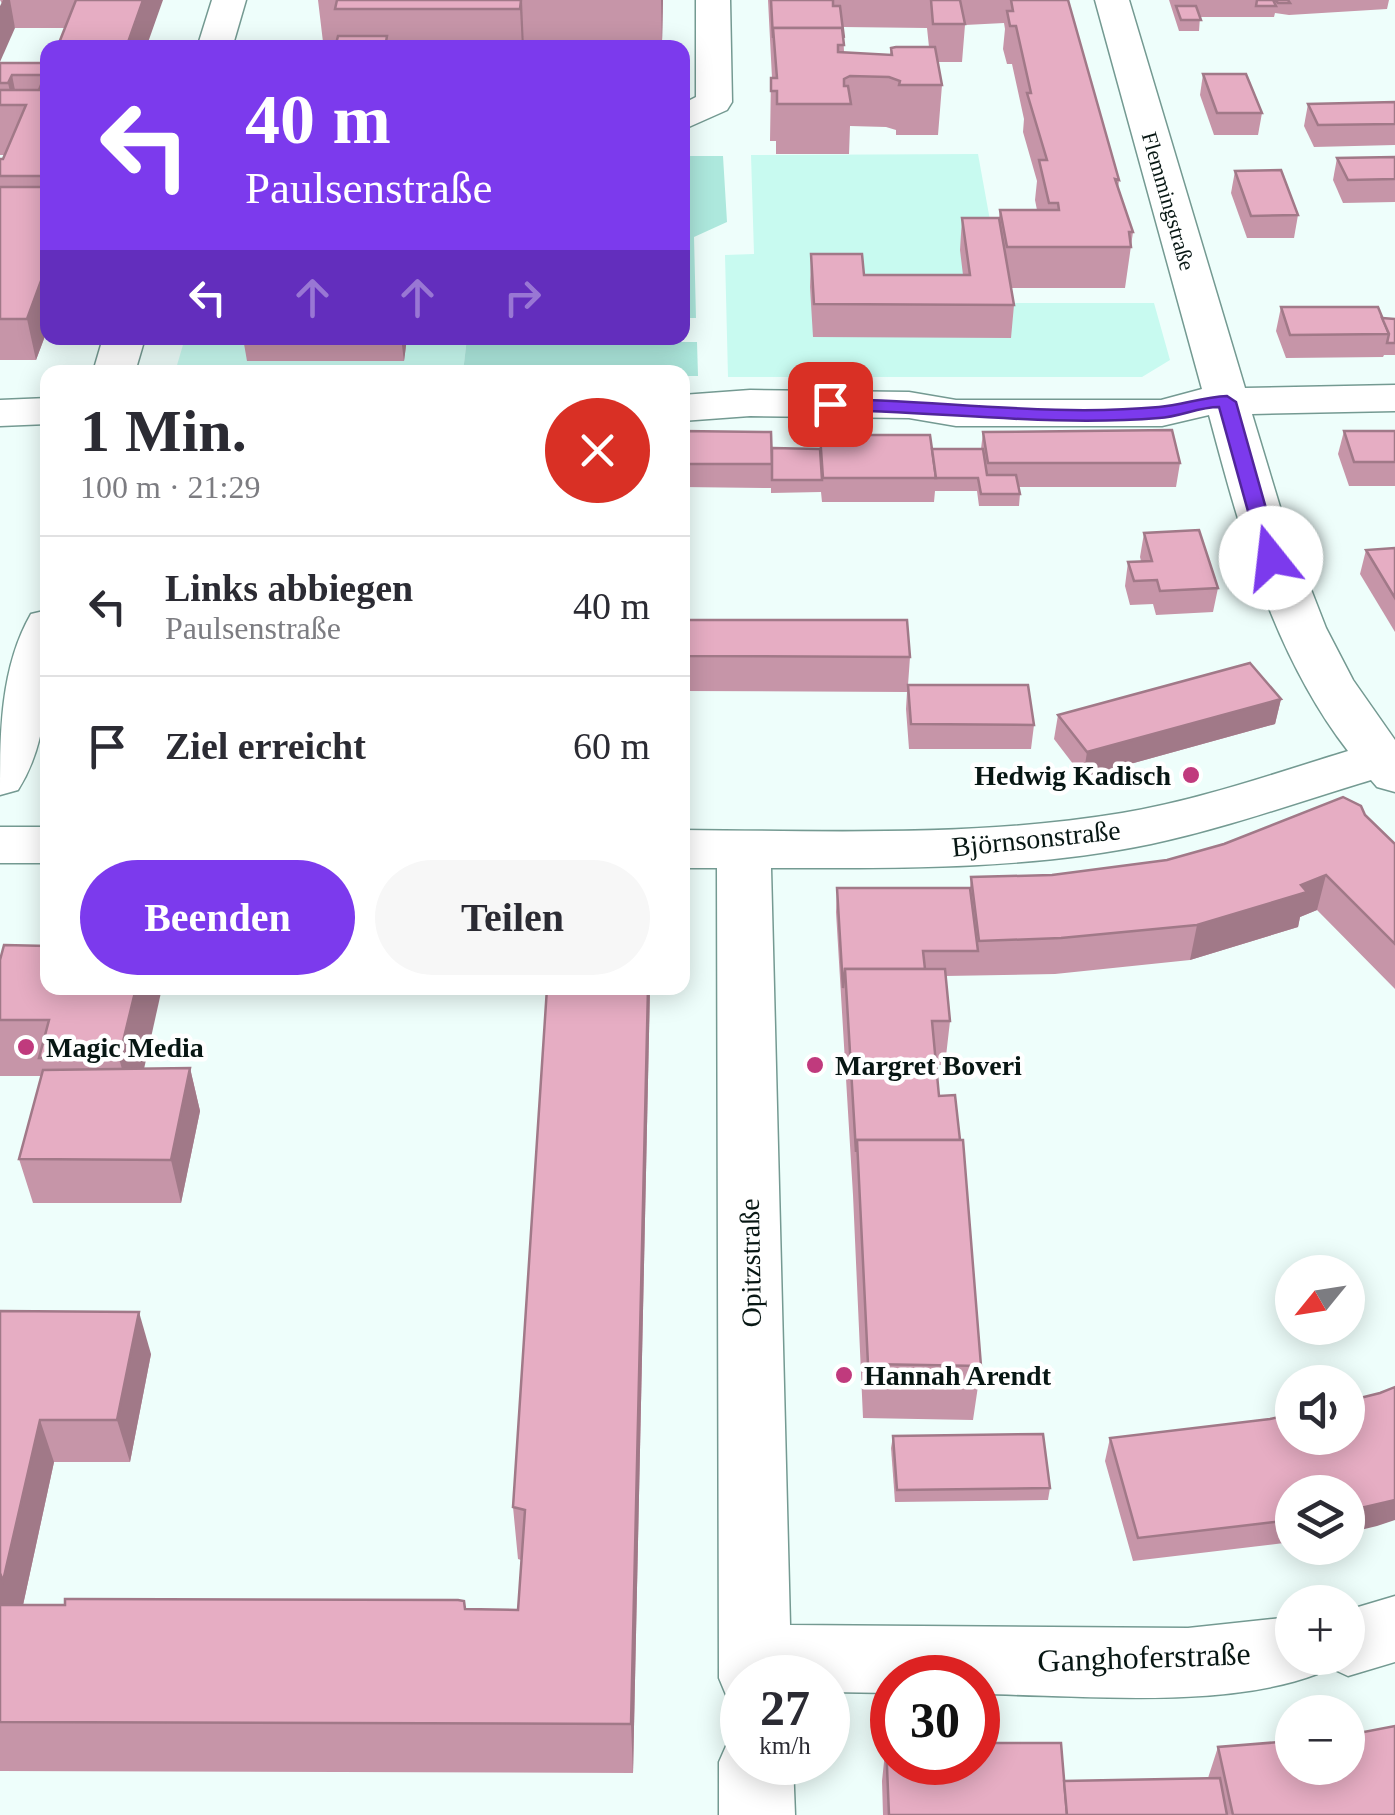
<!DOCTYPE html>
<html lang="de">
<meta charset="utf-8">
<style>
:root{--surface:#fff;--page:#f7f7f7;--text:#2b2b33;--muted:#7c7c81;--line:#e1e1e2;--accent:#7c3aed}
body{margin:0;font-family:Georgia,serif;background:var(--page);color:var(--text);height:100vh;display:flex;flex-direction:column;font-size:38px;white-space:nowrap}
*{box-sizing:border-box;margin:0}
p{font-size:32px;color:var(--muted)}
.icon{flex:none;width:55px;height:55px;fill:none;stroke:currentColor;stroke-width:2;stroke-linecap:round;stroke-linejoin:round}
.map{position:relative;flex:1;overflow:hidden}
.sheet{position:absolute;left:40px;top:365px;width:650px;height:630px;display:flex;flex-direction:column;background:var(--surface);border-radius:20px;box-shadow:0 5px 25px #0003}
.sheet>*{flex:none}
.top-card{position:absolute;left:40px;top:40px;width:650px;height:305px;border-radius:20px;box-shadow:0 5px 25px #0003;background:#7c3aed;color:#fff;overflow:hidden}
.needle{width:65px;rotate:240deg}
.fabs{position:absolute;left:1275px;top:1255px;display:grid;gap:20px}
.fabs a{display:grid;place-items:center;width:90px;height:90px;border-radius:50%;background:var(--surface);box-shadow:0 5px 25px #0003;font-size:50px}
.speed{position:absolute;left:720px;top:1655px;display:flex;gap:20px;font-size:50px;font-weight:700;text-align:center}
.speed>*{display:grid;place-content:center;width:130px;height:130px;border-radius:50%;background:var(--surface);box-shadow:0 5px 25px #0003;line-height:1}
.speed small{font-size:25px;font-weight:400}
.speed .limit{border:15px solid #d22;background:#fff;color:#111}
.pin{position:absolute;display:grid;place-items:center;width:85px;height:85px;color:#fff;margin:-42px;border-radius:20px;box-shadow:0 5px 15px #0006}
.me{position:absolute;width:110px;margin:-55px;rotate:344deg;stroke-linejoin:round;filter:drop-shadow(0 0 8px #0008)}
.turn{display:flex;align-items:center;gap:35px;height:210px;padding:0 40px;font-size:45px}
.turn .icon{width:130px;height:130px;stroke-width:2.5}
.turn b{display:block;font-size:70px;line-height:85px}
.lanes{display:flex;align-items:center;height:95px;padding:0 40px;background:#0003;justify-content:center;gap:50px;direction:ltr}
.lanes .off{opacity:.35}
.round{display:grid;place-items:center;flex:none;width:105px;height:105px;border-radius:52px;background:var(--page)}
.overview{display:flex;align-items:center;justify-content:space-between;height:170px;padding:0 40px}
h1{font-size:60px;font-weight:700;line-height:75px}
.action{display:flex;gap:20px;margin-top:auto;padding:20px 40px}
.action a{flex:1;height:115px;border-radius:60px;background:var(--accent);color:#fff;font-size:40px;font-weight:700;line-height:115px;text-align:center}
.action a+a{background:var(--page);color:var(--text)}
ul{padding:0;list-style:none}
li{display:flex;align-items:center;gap:30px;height:140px;padding:0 40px;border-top:2px solid var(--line)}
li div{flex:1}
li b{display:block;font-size:38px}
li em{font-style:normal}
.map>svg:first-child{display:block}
</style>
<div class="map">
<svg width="1395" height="1815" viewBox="0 0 1395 1815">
<rect width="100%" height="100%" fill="#eefefb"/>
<g fill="#c8faf0">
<polygon points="978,154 1005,303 1154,303 1170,360 1142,377 728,377 725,255 754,254 751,155"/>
<polygon points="185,338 467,338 463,372 175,372"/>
</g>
<g fill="#ade8dd">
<polygon points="682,156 723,156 727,222 694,237 696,318 683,318"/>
<polygon points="467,338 651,338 652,342 653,338 676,338 676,342 697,342 698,376 683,376 682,372 463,372"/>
</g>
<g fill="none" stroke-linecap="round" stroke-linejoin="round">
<g stroke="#749a92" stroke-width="3">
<g id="street">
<polygon points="212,0 246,0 232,48 197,48"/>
<polygon points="696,0 730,0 732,102 727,110 682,130 682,104 696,97"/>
<path d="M1095,0H1129L1245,388L1395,385V411L1252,414L1284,520L1326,628L1353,680L1395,740V792L1377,787L1371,780C1298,802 1226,828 1151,844C1027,870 897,868 771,868L790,1625L1188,1628L1292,1617V1658H1348V1610L1395,1596V1662L1348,1676L1322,1664L1317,1674C1223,1710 1079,1695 978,1694V1678H892V1693L828,1692V1678H742V1707L729,1702L719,1678L717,868H682V830C828,831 978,837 1122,813C1199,800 1273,774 1348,751C1273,654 1240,531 1209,415L1162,426H956L909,418L750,416L682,421V395L750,390L909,392L956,400H1161L1202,389Z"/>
<polygon points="103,338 145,338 135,372 93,372"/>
<polygon points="48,398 48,424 0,426 0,400"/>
<path d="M48,610C48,671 52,736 18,790L0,795C0,734 0,668 31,614Z"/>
<rect x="0" y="827" width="48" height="36"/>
<polygon points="742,1732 742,1762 793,1762 795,1815 719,1815 719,1762 730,1737"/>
</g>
</g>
<use href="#street" fill="#fff" fill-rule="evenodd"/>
</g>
<g fill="#c695a8" fill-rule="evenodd">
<polygon points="0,0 163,0 65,28 15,28"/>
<polygon points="318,0 663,0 662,43 525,44 524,48 335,48 336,42 323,42"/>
<path d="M768,0H1068L1119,180L1118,189L1133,232L1125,288H1011L1014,305L1011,338L813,337L810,287L811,254L864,275H963L960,250L962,218H999L1000,210H1037L1035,200L1037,181L1023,132L1024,119L1012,64H1007L1003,49L1005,29L1004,23L965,25L962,62H938L942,85L938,135H896V130L886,127L850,126L849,154H776V141H770L771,78H772ZM843,27L927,28L929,47L891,48L890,55L844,52Z"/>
<polygon points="1169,0 1389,0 1387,9 1289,15 1275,13 1274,17 1200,17 1199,31 1179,31"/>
<polygon points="0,63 48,63 48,328 36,360 0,360 0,159 3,159 5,155 0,155"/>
<polygon points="1203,74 1262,113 1258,135 1214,135 1200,95"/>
<polygon points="1395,102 1395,145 1314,147 1304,126 1308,104"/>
<polygon points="1395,157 1395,202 1343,203 1333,180 1337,158"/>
<polygon points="1235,171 1298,215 1294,238 1247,238 1231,193"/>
<polygon points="1281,307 1395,319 1395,355 1384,355 1383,357 1286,358 1276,331"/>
<polygon points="243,338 407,338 404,361 247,361"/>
<polygon points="682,431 772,448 820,449 820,435 932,449 981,449 983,432 1180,463 1176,487 1019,487 1020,494 1019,506 979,506 977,491 935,491 934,502 822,502 821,492 771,493 771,488 682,487"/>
<polygon points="1344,431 1395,431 1395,486 1349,486 1338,454"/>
<polygon points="1144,533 1218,588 1213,612 1156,615 1153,604 1130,605 1125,586 1128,562 1141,561 1140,557"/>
<polygon points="1395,548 1395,632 1360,574 1366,550"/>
<polygon points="682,620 910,657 908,685 1034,725 1031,749 909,749 906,709 907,692 682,691"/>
<polygon points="1281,699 1275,724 1083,777 1054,739 1058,715"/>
<polygon points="1365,815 1395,844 1395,989 1317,910 1300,917 1298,927 1190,960 1055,974 945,976 950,1021 945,1065 936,1065 939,1096 981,1366 973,1420 863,1418 853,1195 836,912 837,888 970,888 971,877 1052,875 1167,860"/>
<polygon points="0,960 144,1068 190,1068 200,1111 181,1203 33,1203 19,1159 41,1076 0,1076"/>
<polygon points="547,988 650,988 633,1773 0,1771 0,1311 151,1354 130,1462 54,1462 23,1605 464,1601 465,1609 518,1610 521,1560 518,1559 513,1507"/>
<polygon points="1380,1393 1377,1526 1348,1492 1292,1492 1292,1542 1133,1561 1105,1461 1110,1438 1270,1419"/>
<polygon points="893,1436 1050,1488 1048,1500 895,1502 891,1448"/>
<polygon points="886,1743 1064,1781 1208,1778 1218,1747 1292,1768 1395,1815 883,1815 882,1781"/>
</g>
<g fill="#a17988">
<polygon points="3,0 10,0 15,28 0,62 0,6"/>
<polygon points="143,0 163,0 146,48 126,48"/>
<polygon points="521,0 522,0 524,48 522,48 520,9"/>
<polygon points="661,0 663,0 662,43"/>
<polygon points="12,75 18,105 13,105 8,83"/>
<polygon points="48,262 48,328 36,360 27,319"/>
<polygon points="401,338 407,338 404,361"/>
<polygon points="1281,699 1275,724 1083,777 1087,752"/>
<polygon points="1326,875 1317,910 1300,917 1298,927 1190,960 1197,925"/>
<polygon points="136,988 162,988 134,1114 119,1058"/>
<polygon points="648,988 650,988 633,1773 631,1724"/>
<polygon points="190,1068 200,1111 181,1203 171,1160"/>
<polygon points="139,1312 151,1354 130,1462 117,1420"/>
<polygon points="40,1420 54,1462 12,1656 0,1628 0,1573"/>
<polygon points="1395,1500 1395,1520 1377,1526 1348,1533 1348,1511"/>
</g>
<g fill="#e6adc3" stroke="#a17988" stroke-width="2.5">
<polygon points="76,0 143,0 126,48 57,48"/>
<polygon points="337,0 521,0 520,9 335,9"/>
<polygon points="771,0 833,0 833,6 840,6 844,38 842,28 773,28 773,38"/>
<polygon points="931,0 960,0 965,24 933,24"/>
<polygon points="1011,0 1068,0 1119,180 1115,179 1133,232 1129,232 1131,247 1007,247 1000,210 1059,210 1058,203 1049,203 1039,160 1047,160 1027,93 1031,93 1016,26 1010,26 1007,11 1013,11"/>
<polygon points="1257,0 1273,0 1276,6 1256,6"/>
<polygon points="1275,0 1288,0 1290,3 1278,3"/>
<polygon points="1176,6 1196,6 1201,20 1181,20"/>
<polygon points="773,28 842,28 844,45 838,45 838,52 892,55 891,48 896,47 935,47 942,85 899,85 900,81 889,77 850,76 844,79 844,86 848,86 851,104 777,104 777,91 771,91 771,78 777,78"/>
<polygon points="338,36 387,36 385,48 335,48"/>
<polygon points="0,63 48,63 48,90 39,90 45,75 12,75 8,83 0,83"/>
<polygon points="1203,74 1246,74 1262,113 1217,113"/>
<polygon points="0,90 48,90 48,176 0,176 0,159 3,159 26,105 0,105"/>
<polygon points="1395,102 1395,124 1318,125 1308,104"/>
<polygon points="1395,157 1395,179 1348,180 1337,158"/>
<polygon points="1281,170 1298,215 1251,216 1235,171"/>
<polygon points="0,187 48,187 48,262 27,319 0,319"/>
<polygon points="962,218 999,218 1014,305 814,304 811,254 862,254 864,275 970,275"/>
<polygon points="1281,307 1378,307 1389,334 1290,335"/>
<polygon points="1382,318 1395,319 1395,343 1387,343 1389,334"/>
<polygon points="1172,430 1180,463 988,463 983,432"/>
<polygon points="682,431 771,432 772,464 682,464"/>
<polygon points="1344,431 1395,431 1395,462 1354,462"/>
<polygon points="820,435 930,435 936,478 823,478"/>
<polygon points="772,448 820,449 822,480 772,480"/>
<polygon points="932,449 983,449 987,475 1016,475 1020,494 981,494 978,478 934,478 936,478"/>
<polygon points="1199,530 1218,588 1160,591 1157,580 1134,581 1128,562 1152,561 1144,533"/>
<polygon points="1395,548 1395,598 1366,550"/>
<polygon points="682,620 907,620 910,657 682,656"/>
<polygon points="1250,663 1281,699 1087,752 1058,715"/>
<polygon points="908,685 1028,685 1034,725 911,724"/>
<polygon points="1343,797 1361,806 1365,815 1395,844 1395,944 1326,875 1301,885 1307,892 1197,925 1061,938 979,941 971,877 1052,875 1167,860 1224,844"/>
<polygon points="837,888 970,888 978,951 923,951 925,969 845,969 843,988"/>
<polygon points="4,945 48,946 48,988 136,988 119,1058 39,1058 49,1020 0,1020 0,960"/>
<polygon points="845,969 945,969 950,1021 932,1021 939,1096 955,1095 960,1140 857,1140 856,1152"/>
<polygon points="547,988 648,988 631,1724 0,1722 0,1605 65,1605 65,1599 73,1599 458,1600 464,1601 465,1609 518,1610 525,1510 513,1507"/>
<polygon points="190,1068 171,1160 19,1159 43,1070"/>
<polygon points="857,1140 963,1140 981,1366 868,1364"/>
<polygon points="0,1311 139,1312 117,1420 40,1420 3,1581 0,1573"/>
<polygon points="1395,1387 1395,1500 1348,1511 1348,1492 1292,1492 1292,1520 1138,1538 1110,1438 1270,1419 1292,1414 1292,1438 1348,1438 1348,1401 1380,1393"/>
<polygon points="1043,1434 1050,1488 897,1490 893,1436"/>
<polygon points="1395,1726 1395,1815 1233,1815 1218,1747 1292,1741 1292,1768 1348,1768 1348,1735"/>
<polygon points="886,1743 892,1743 892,1762 978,1762 978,1743 1061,1743 1067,1815 889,1815"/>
<polygon points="1220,1778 1227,1815 1067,1815 1064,1781"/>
</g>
<path fill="#7c3aed" stroke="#51269a" stroke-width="2.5" d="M1227,396L1236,402L1280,558L1278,562H1264L1261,558L1219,407C1198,407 1180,417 1159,418C1049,427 939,411 830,410L821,404L830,399C939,400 1049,417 1159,407C1182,405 1203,397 1227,396Z"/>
<g fill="#c03a7d" stroke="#fff" stroke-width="4">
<circle cx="1191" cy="775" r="10"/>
<circle cx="26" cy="1047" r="10"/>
<circle cx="815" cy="1065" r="10"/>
<circle cx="844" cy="1375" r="10"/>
</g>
<g text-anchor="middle" stroke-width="9" stroke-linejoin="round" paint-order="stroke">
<g font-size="22" fill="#081714" stroke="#fff">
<text transform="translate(1169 201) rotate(74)" y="8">Flemmingstraße</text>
</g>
<g font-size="28" font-weight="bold" fill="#081714" stroke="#fff" text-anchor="start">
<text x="1171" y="785" text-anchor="end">Hedwig Kadisch</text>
<text x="46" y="1057">Magic Media</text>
<text x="835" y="1075">Margret Boveri</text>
<text x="864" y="1385">Hannah Arendt</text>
</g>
<g font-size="28" fill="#081714" stroke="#fff">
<text transform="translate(1036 838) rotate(-6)" y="10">Björnsonstraße</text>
<text transform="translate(750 1263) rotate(-91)" y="10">Opitzstraße</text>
</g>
<g font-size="32" fill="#081714" stroke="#fff">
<text transform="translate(1144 1657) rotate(-2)" y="11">Ganghoferstraße</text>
</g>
</g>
</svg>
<div class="fabs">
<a><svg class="needle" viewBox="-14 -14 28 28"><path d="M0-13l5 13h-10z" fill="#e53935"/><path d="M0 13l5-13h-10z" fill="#7c7c81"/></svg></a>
<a><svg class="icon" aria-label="sound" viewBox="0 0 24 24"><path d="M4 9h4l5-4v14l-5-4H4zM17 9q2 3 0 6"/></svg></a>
<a><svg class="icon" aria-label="layers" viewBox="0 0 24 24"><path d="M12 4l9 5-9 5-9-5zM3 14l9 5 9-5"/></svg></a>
<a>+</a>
<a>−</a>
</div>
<div class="speed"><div>27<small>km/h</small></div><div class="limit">30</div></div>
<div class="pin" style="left:830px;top:404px;background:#d93025"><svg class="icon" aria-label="arrive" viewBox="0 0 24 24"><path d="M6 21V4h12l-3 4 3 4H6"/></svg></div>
<svg class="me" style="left:1271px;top:558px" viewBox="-20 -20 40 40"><circle r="19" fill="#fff"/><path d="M0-13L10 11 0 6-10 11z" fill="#7c3aed"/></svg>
<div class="top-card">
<div class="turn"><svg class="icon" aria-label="left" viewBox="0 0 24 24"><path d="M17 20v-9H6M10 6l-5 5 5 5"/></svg><div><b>40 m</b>Paulsenstraße</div></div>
<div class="lanes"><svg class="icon" aria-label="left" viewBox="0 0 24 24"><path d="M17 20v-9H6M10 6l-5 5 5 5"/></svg><svg class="icon off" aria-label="ahead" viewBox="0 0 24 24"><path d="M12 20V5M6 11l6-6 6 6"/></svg><svg class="icon off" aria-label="ahead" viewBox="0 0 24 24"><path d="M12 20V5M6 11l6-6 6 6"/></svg><svg class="icon off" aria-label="right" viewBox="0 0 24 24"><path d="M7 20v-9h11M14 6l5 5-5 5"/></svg></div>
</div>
<section class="sheet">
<div class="overview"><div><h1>1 Min.</h1><p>100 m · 21:29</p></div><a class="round" style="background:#d93025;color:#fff"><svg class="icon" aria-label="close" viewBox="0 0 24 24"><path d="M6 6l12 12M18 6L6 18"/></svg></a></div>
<ul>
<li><svg class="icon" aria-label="left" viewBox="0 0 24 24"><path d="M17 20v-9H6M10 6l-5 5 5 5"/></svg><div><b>Links abbiegen</b><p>Paulsenstraße</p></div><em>40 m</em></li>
<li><svg class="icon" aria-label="arrive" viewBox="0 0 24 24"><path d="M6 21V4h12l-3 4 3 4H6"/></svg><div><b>Ziel erreicht</b></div><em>60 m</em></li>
</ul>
<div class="action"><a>Beenden</a><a>Teilen</a></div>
</section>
</div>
